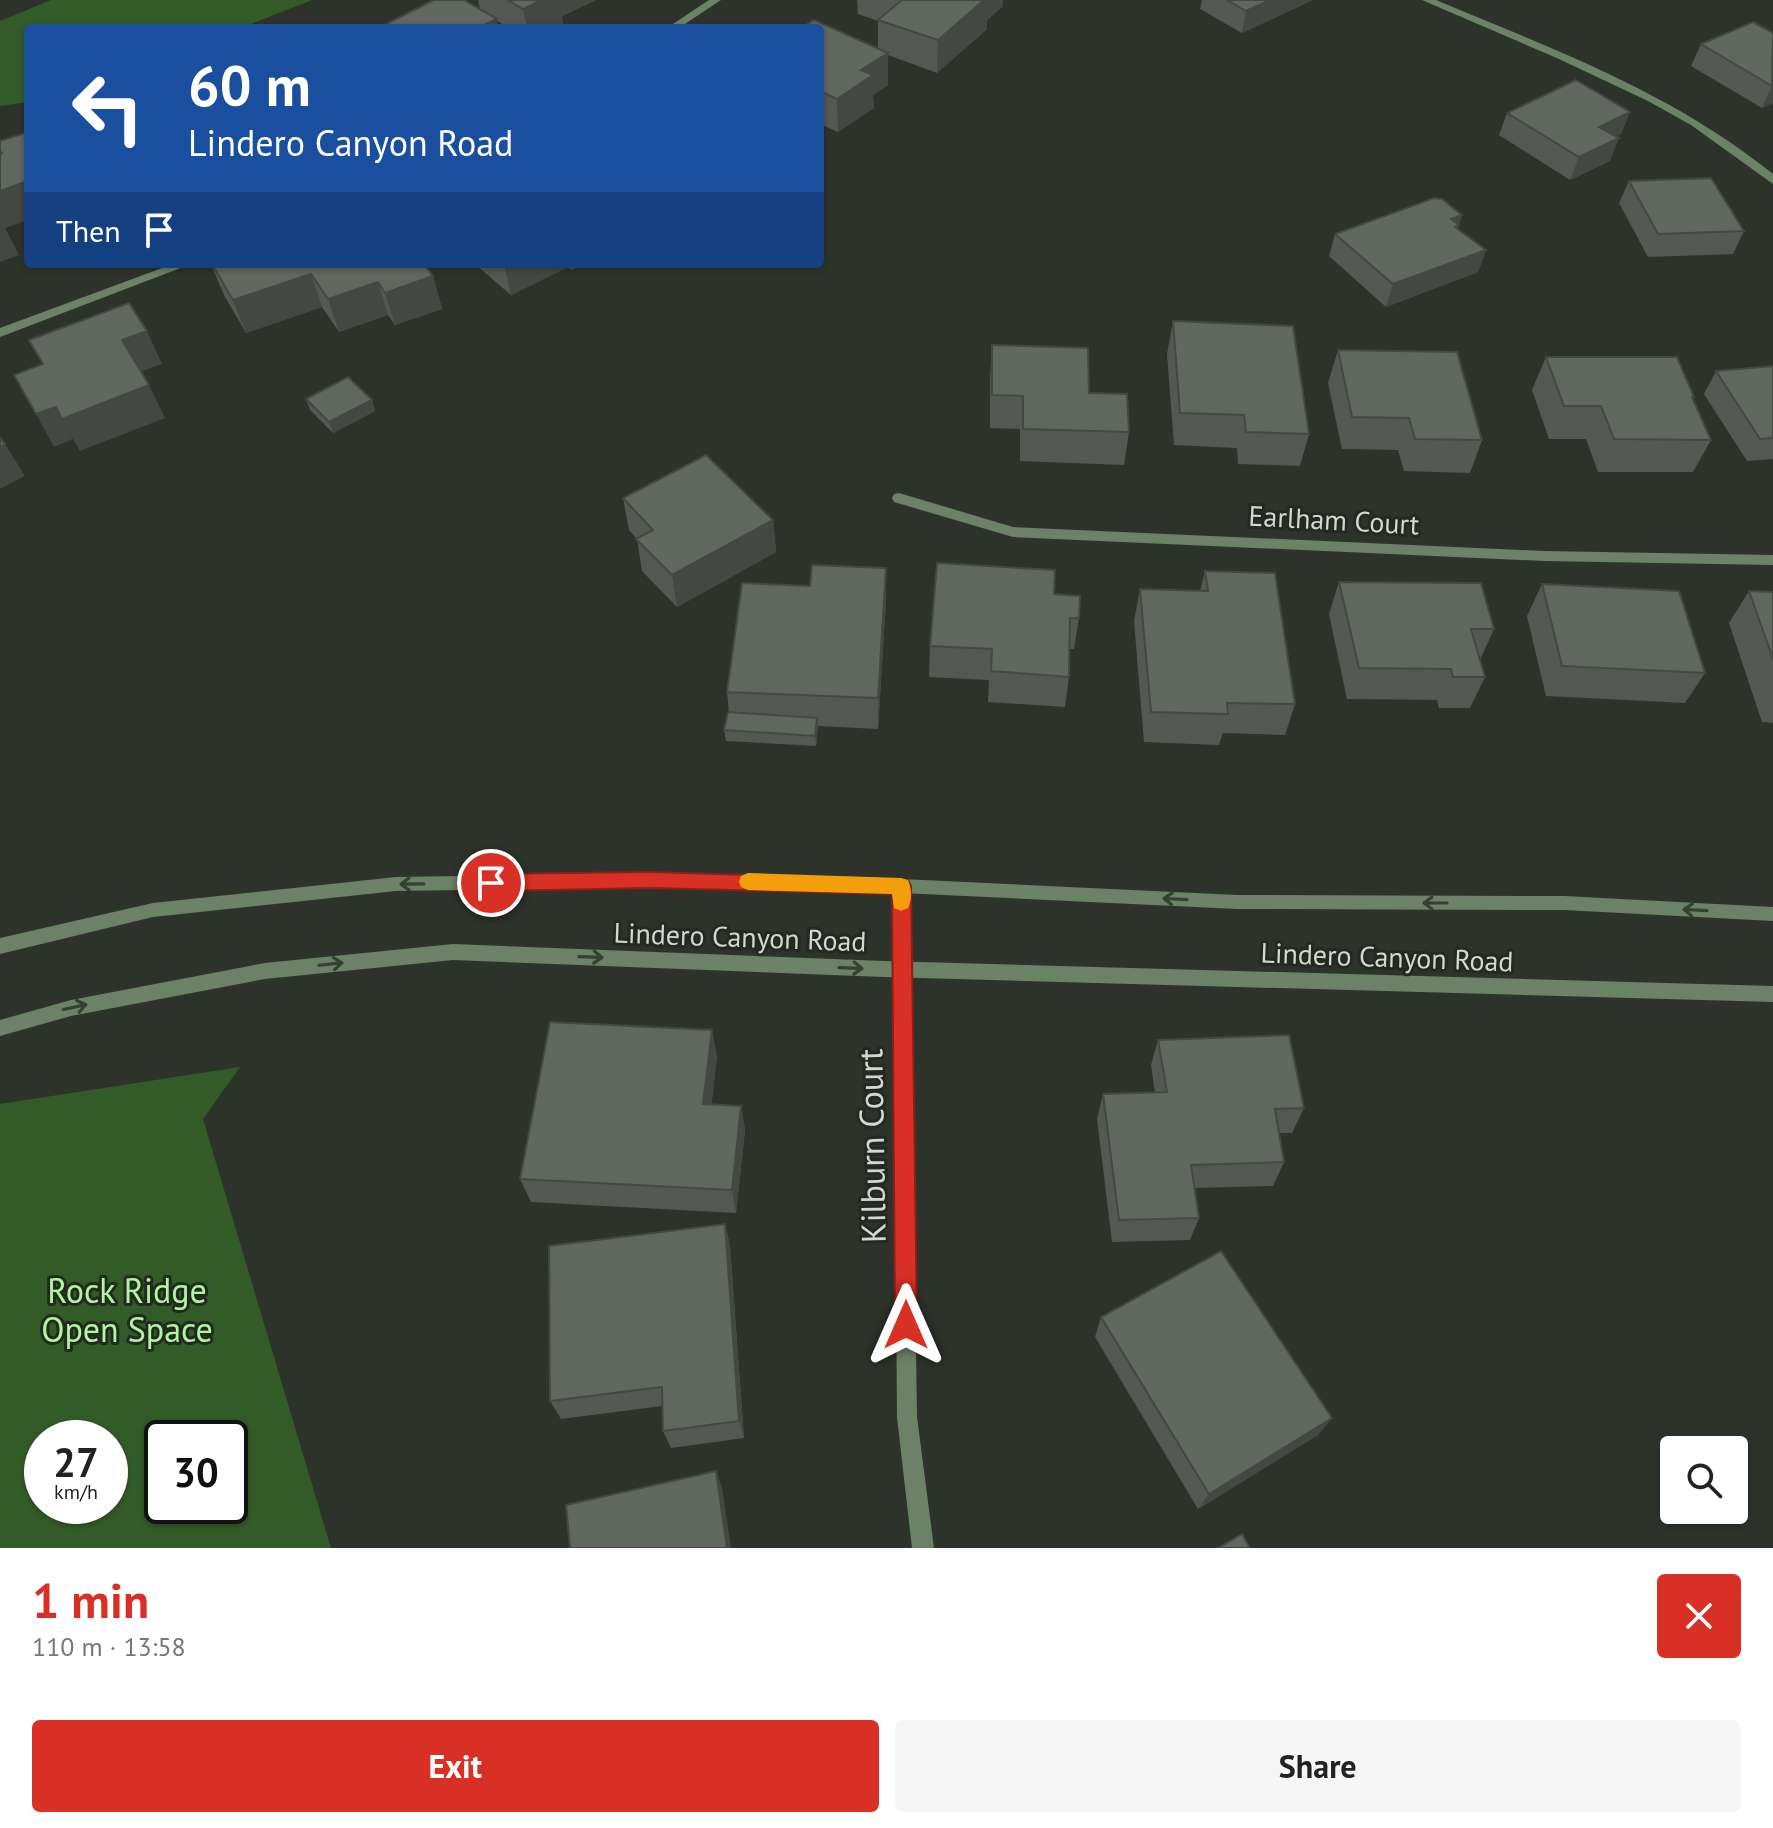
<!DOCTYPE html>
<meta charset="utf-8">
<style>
:root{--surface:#fff;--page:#f6f6f6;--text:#222;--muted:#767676;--accent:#d93025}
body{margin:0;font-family:"PT Sans",sans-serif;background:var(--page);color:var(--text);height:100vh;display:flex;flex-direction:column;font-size:30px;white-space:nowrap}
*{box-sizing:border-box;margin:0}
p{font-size:26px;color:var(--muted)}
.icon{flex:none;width:44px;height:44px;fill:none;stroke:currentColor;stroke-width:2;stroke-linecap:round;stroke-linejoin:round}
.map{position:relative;height:1548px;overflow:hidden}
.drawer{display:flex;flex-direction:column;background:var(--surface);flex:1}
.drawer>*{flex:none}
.top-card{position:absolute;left:24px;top:24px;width:800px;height:244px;border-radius:8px;box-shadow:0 2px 6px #0004;background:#1a4fa0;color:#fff;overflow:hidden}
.buttons{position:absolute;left:1660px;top:1436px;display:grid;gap:16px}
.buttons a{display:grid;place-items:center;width:88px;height:88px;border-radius:8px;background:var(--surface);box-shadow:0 2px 6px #0004;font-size:40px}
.speed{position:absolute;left:24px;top:1420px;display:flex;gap:16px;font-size:40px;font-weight:700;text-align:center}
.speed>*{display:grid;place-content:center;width:104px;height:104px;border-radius:50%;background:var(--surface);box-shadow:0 2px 6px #0004;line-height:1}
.speed small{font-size:20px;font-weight:400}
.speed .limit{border:4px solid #111;border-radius:12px;background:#fff;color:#111}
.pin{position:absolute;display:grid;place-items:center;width:68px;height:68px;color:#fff;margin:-34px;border:4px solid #fff;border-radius:50%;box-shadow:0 2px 8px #0007}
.me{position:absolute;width:88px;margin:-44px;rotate:0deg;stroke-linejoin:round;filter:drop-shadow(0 0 6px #0008)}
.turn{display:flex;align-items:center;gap:28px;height:168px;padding:0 32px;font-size:36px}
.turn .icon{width:104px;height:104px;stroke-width:2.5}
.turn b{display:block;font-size:56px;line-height:68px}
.then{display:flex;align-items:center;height:76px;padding:0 32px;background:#0003;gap:16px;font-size:30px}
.round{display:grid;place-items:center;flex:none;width:84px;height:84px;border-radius:8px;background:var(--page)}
.head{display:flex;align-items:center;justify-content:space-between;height:136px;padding:0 32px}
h1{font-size:48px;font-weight:700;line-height:60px;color:var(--accent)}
.button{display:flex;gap:16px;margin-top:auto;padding:16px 32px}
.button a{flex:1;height:92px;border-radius:8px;background:var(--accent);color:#fff;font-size:32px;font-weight:700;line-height:92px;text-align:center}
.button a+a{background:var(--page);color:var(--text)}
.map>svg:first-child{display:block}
</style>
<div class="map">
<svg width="1773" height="1548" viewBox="0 0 1773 1548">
<rect width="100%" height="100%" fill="#2d332b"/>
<g fill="#335b28" fill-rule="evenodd">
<polygon points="51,0 312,0 241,28 28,28 28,102 0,106 0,21"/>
<path d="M240,1067L203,1119L331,1548H0V1104ZM110,1438V1506H42V1438ZM162,1438H230V1506H162Z"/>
</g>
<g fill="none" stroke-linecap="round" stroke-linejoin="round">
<g fill="#6c8266" fill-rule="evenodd">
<polygon points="709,0 721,0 679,28 667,28"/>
<path d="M1422,0H1436C1555,50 1671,92 1773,174V184L1691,125L1648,101L1559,59Z"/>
<polygon points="173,264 191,264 0,337 0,328"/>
<polygon points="899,493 1013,527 1544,551 1773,555 1773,565 1544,561 1013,537 894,502 892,498 894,494"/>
<polygon points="901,879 907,881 909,886 917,1417 934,1548 912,1548 897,1417 893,886 895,881"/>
</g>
<g fill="#6c8266" fill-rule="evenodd">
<polygon points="649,873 859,877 1237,895 1564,896 1773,907 1773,921 1564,910 1237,909 859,891 649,887 396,891 153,917 0,954 0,938 153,903 396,877"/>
<polygon points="453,944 884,961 1773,986 1773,1002 884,977 453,960 265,979 71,1016 0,1036 0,1020 71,1000 265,963"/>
</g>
</g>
<g fill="#535952">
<polygon points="478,0 596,0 562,16 563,25 556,28 508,28 480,9"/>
<polygon points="857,0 1003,0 1003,6 987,20 987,29 937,73 888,55 888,85 873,95 874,108 838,132 820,124 820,28 878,48 878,21 858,14"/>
<polygon points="1202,0 1313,0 1242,33 1200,9"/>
<polygon points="1773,33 1773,103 1762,108 1691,66 1701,44"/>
<polygon points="1630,112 1621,134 1616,136 1610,161 1570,180 1499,135 1507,113"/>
<polygon points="1629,181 1744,231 1733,254 1648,257 1619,203"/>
<polygon points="1458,225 1458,229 1486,250 1478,272 1386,307 1329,256 1335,234"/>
<polygon points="211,264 433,276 442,309 395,325 388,315 339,332 322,307 246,333 224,295"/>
<polygon points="475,264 584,264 572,270 568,267 511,295"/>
<polygon points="1173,321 1309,434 1300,466 1238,464 1237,448 1174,445 1167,354"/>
<polygon points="992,345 1089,393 1129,432 1124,465 1020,461 1020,429 990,428 990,378"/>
<polygon points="1338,350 1482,440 1470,473 1404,471 1398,450 1342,449 1328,383"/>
<polygon points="1546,357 1694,397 1693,400 1711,440 1693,472 1598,472 1586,439 1549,439 1532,390"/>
<polygon points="1773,366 1773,459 1747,461 1704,394 1716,371"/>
<polygon points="306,399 372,400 375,411 333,433 310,410"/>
<polygon points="623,498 773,520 776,552 677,607 642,571 637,539 629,530"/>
<polygon points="886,568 886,600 878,729 818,726 816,746 726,741 724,730 729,713 727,692 810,586"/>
<polygon points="1205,571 1295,704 1285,735 1223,733 1219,745 1144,742 1134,621 1140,589 1200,591"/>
<polygon points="1339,582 1494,629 1480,660 1485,677 1470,708 1439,708 1437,700 1347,699 1329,614"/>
<polygon points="1542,584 1705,673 1685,703 1546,696 1527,616"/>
<polygon points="1749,591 1773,592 1773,723 1762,722 1729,623"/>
<polygon points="1054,594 1079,618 1074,649 1070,649 1069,677 1065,707 988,702 989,680 929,677 930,646"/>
<polygon points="1158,1040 1304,1108 1292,1133 1279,1133 1284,1162 1273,1186 1195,1188 1199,1218 1190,1240 1112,1242 1097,1119 1103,1094 1155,1093 1151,1065"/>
<polygon points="717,1056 711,1105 741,1106 745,1130 736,1213 531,1202 520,1179"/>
<polygon points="725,1224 730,1246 744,1438 671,1448 663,1431 662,1406 561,1419 550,1401"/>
<polygon points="1101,1317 1318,1435 1198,1509 1095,1337"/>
</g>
<g fill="#434842">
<polygon points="542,0 596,0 562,16 563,25 556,28 527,28 523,9"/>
<polygon points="981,0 1003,0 1003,6 987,20 987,29 937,73 938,40"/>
<polygon points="1270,0 1313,0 1242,33 1246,11"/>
<polygon points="497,19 498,28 478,28"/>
<polygon points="888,53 888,85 873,95 874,108 838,132 837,99 861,70"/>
<polygon points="1773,85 1773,103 1762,108 1772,86"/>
<polygon points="1630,112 1621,134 1590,149 1599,127"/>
<polygon points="1619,138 1610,161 1570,180 1579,157"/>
<polygon points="28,181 28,220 5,228 19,255 0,262 0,191"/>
<polygon points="1462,215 1459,225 1451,248 1451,219"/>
<polygon points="1486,250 1478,272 1386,307 1393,284"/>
<polygon points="504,264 567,264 568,267 511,295"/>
<polygon points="571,264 584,264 572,270"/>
<polygon points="311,274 322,307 246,333 233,300"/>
<polygon points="433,276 442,309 395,325 385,293"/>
<polygon points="378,282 388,315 339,332 328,299"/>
<polygon points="147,331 162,364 137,373 122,340"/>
<polygon points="149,385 165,418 80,451 62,419"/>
<polygon points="372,400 375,411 333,433 329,422"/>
<polygon points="56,407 73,439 54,447 36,414"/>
<polygon points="5,444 25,476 0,489 0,447"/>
<polygon points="773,520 776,552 677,607 672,575"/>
<polygon points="886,568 886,600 878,729 878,698"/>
<polygon points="817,718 818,729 816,746 815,736"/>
<polygon points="712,1030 717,1056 709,1129 703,1104"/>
<polygon points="741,1106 745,1130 736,1213 732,1190"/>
<polygon points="725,1224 730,1246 744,1438 739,1421"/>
<polygon points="1332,1418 1318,1435 1198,1509 1209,1494"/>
<polygon points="716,1471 722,1487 731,1548 727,1548"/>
</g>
<g fill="#60675f" stroke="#434842" stroke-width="2">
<polygon points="434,0 464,0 497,19 478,28 378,28"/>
<polygon points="508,0 542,0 523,9"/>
<polygon points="902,0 984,0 938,40 878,20"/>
<polygon points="1227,0 1270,0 1246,11"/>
<polygon points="814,20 888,53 861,70 873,75 837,99 820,91 820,28 801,28"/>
<polygon points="1753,22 1773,33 1772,86 1701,44"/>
<polygon points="1576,80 1630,112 1599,127 1619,138 1579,157 1507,113"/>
<polygon points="28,132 28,181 0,191 0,154 2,153 0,151 0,141"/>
<polygon points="1711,178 1744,231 1658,234 1629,181"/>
<polygon points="1434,198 1442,199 1462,215 1451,219 1459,225 1455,227 1486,250 1393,284 1335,234"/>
<polygon points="212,264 424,264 433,276 385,293 378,282 328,299 311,274 233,300"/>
<polygon points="129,303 147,331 122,340 149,385 62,419 56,407 36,414 14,375 43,364 29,340"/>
<polygon points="1173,321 1293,326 1309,434 1246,432 1244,415 1180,413"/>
<polygon points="992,345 1088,348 1089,393 1127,394 1129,432 1023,429 1023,396 992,395"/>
<polygon points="1338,350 1457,352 1482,440 1415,439 1409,418 1352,417"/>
<polygon points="1546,357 1677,357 1694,397 1692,397 1711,440 1614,439 1601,406 1564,406"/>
<polygon points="1773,366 1773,438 1760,439 1716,371"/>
<polygon points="348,377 372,400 329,422 306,399"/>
<polygon points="0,438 5,444 0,447"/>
<polygon points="706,455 773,520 672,575 636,539 653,530 623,498"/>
<polygon points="937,563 1055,570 1054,594 1080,596 1079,618 1070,618 1069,677 991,671 992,649 930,646"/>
<polygon points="812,565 886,568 878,698 727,692 742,583 810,586"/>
<polygon points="1205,571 1275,573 1295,704 1227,703 1228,714 1151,712 1140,589 1208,591"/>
<polygon points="1339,582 1481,583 1494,629 1471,629 1485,677 1453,677 1451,669 1359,668"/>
<polygon points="1542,584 1679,591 1705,673 1562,666"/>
<polygon points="1749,591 1773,592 1773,659"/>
<polygon points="728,712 817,718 815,736 724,730"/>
<polygon points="550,1022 712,1030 703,1104 741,1106 732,1190 520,1179"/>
<polygon points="1289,1035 1304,1108 1275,1109 1284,1162 1191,1165 1199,1218 1119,1220 1103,1094 1167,1092 1158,1040"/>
<polygon points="725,1224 739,1421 663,1431 662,1387 550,1401 549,1246"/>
<polygon points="1221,1251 1332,1418 1209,1494 1101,1317"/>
<polygon points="716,1471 727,1548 570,1548 566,1505"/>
<polygon points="1242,1534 1250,1548 1218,1548"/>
</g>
<defs><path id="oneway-shaft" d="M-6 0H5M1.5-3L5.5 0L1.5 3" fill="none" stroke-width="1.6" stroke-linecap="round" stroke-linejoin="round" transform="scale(2)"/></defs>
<g stroke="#353f32">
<use href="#oneway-shaft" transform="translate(412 884) rotate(179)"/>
<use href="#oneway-shaft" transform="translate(1175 899) rotate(-177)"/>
<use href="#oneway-shaft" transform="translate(1435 903) rotate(-180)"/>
<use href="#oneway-shaft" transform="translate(1695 910) rotate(-177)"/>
<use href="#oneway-shaft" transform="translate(591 957) rotate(2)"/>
<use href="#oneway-shaft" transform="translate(331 964) rotate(-6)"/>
<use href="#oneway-shaft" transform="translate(851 968) rotate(2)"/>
<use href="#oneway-shaft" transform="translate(75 1007) rotate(-12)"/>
</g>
<polygon fill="#d93025" stroke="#8d1f18" stroke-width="2" points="649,872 908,880 911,886 917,1325 914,1333 906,1336 898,1333 895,1325 892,894 649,888 491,891 484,888 481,883 484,877 491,874"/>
<path fill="#f59e0b" d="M748,873L901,878L908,880C912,889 912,900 908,908L901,911L894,908L892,894L748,890L741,887L739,882L741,876Z"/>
<g text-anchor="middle" stroke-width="6" stroke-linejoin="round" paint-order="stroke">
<g font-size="28" fill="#d3d7d2" stroke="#232921">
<text transform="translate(1334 520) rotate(3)" y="10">Earlham Court</text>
<text transform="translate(740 937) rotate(2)" y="10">Lindero Canyon Road</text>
<text transform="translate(1387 957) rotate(2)" y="10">Lindero Canyon Road</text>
</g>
<g font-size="34" fill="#d3d7d2" stroke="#232921">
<text transform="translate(872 1146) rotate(-91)" y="12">Kilburn Court</text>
</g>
<g font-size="34" fill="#aff79d" stroke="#232921">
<text x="127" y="1303">Rock Ridge<tspan x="127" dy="39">Open Space</tspan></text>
</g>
</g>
</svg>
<div class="buttons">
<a><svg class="icon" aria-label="search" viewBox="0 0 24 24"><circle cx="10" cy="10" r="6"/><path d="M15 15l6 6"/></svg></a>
</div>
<div class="speed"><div>27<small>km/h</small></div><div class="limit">30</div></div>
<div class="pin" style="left:491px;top:883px;background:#d93025"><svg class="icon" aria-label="arrive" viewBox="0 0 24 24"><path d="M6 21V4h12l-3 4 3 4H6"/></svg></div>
<svg class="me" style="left:906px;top:1325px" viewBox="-20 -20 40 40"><path d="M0-17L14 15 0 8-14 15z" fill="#d93025" stroke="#fff" stroke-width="4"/></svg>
<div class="top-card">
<div class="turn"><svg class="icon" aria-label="left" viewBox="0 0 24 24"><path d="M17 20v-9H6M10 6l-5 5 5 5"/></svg><div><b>60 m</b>Lindero Canyon Road</div></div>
<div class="then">Then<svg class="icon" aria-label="arrive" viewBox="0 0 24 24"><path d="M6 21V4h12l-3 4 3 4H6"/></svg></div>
</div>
</div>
<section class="drawer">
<div class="head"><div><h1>1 min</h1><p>110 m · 13:58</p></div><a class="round" style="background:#d93025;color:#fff"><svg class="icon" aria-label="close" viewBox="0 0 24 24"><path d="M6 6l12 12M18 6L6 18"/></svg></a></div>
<div class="button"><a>Exit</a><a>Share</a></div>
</section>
